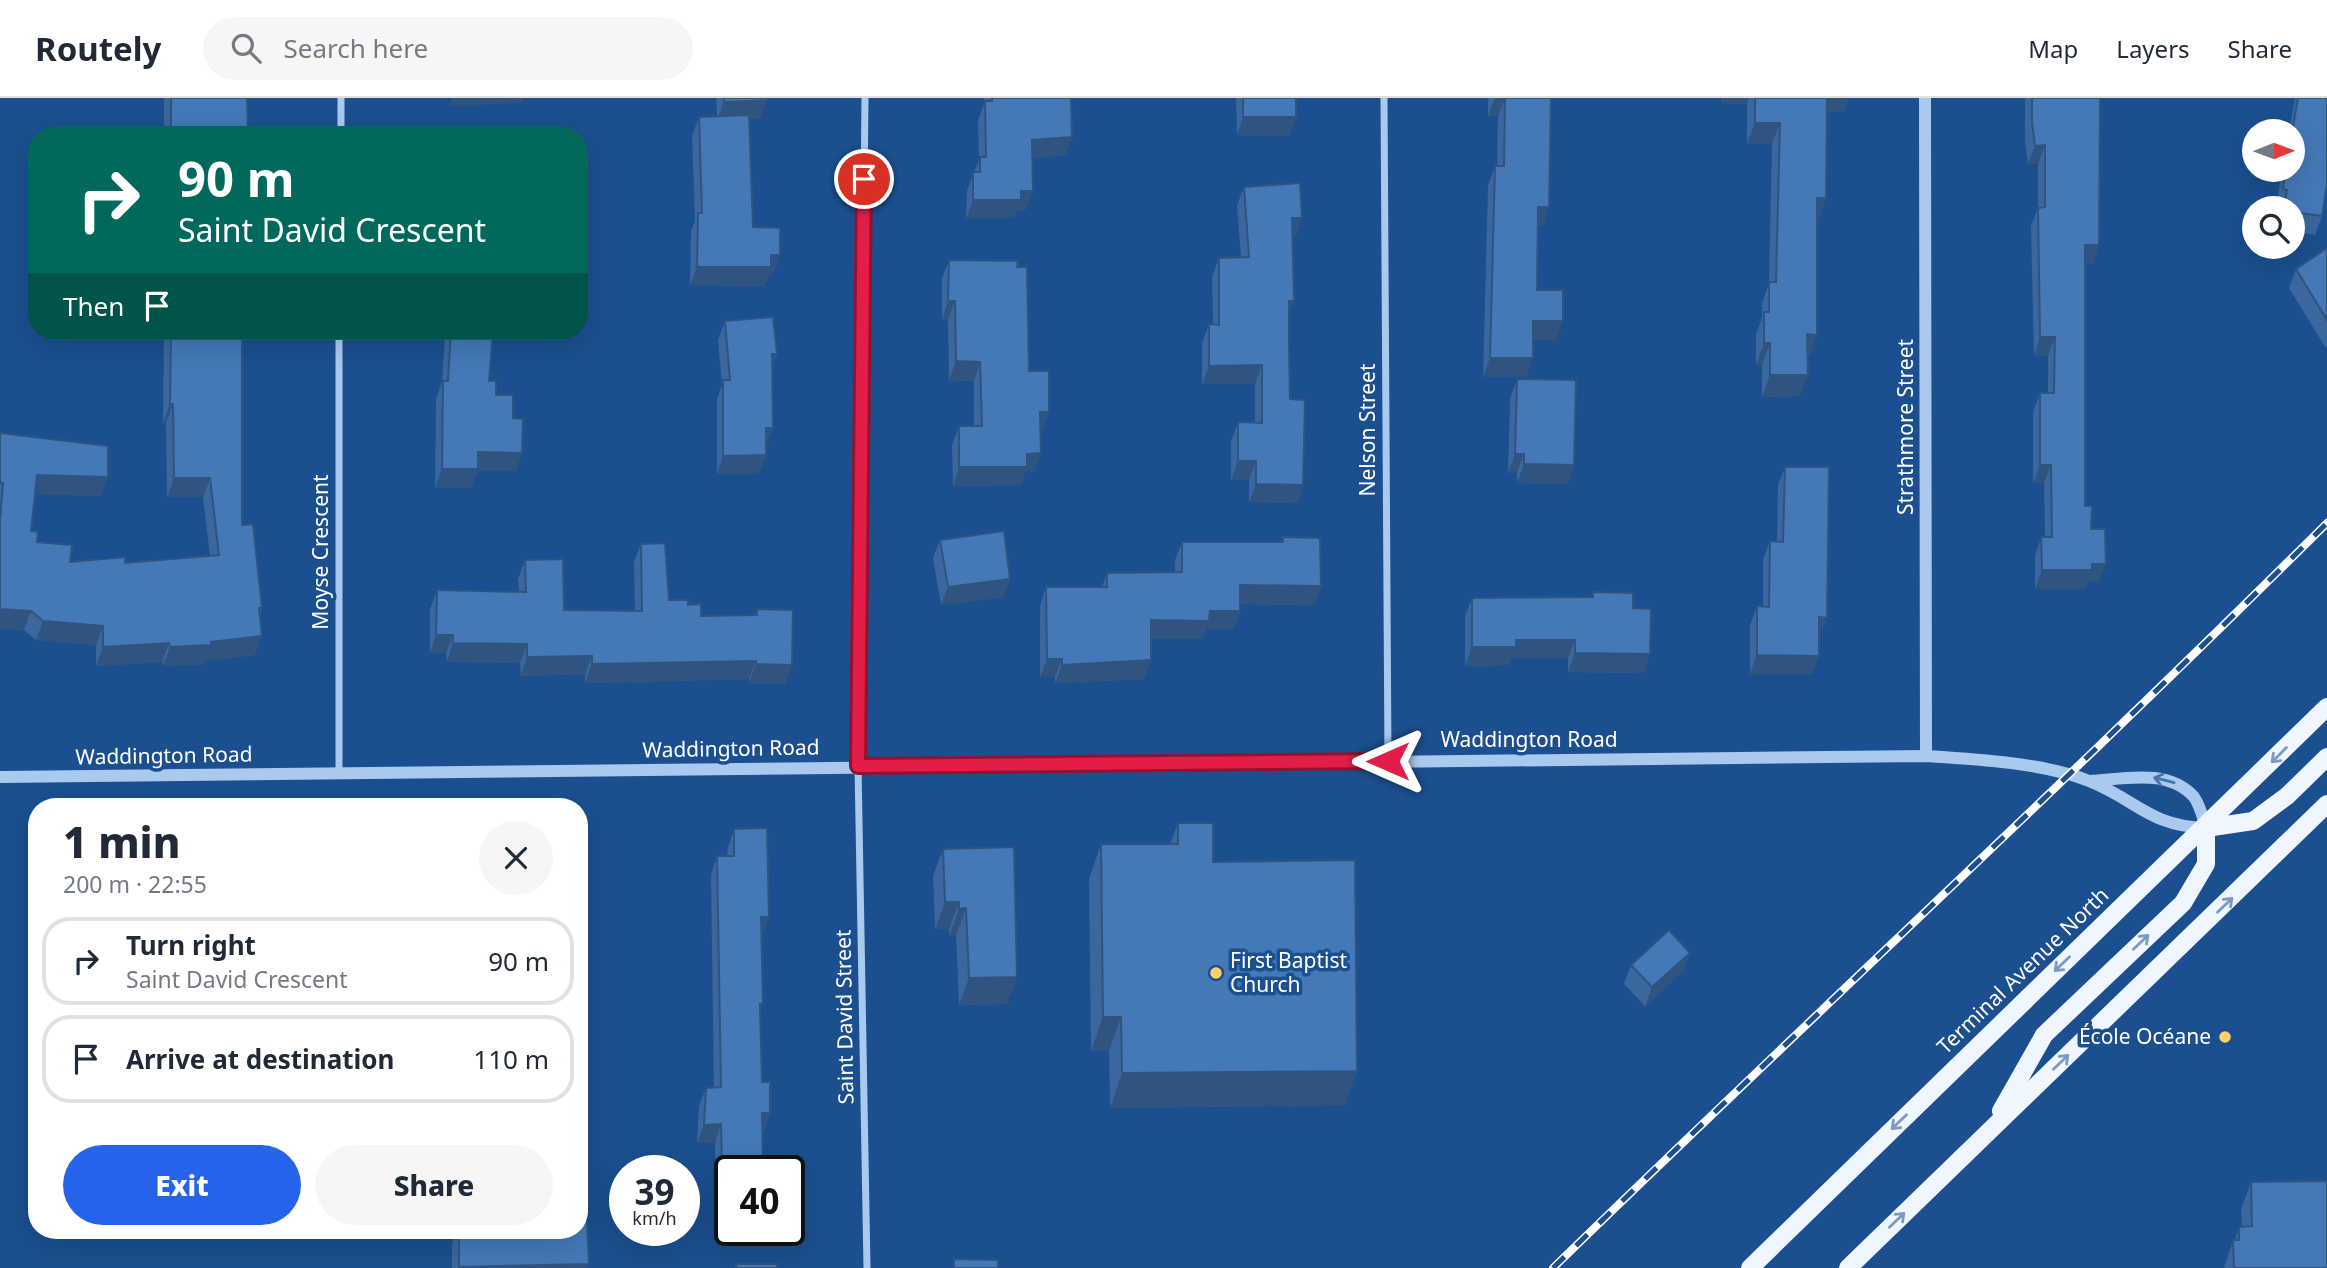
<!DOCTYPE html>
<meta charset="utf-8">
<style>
:root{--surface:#fff;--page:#f6f6f7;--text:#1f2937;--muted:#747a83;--line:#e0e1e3;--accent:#2563eb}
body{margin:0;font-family:"Noto Sans",sans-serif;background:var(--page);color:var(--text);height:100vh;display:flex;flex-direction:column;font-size:26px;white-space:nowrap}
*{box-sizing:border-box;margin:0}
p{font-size:23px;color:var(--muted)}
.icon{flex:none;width:38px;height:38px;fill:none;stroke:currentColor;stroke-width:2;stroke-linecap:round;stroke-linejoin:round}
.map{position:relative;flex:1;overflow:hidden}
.sheet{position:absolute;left:28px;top:700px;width:560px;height:441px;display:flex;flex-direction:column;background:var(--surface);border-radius:28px;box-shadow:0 7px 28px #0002}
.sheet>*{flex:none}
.banner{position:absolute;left:28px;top:28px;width:560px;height:214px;border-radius:28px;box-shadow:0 7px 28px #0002;background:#00695c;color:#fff;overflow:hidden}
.needle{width:46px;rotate:89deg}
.fabs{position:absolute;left:2242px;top:21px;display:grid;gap:14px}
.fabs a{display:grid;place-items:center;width:63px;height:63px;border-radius:50%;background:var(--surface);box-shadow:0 7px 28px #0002;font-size:35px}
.speed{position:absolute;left:609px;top:1057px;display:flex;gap:14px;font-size:35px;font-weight:700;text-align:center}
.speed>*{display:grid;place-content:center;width:91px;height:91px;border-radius:50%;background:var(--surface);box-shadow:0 7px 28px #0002;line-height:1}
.speed small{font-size:18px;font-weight:400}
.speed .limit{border:4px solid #111;border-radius:10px;background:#fff;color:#111}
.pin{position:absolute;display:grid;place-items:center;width:60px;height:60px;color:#fff;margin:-30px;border:4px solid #fff;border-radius:50%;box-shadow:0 2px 7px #0007}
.me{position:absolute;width:77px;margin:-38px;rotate:270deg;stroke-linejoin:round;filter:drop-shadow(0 0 5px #0008)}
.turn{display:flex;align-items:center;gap:24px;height:147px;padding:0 35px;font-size:32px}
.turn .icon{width:91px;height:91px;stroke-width:2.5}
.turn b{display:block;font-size:49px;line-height:60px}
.then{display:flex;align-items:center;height:66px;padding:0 35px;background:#0003;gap:14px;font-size:26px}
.round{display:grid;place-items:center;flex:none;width:74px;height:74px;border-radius:37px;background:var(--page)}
.overview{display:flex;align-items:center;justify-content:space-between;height:119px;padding:0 35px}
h1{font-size:42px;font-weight:800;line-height:52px}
.cta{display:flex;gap:14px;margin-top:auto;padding:14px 35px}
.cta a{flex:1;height:80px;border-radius:42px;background:var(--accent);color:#fff;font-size:28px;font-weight:800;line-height:80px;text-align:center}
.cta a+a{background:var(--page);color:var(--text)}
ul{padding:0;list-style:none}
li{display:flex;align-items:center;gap:21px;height:88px;margin:0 14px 10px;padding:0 21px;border:4px solid var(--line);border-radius:28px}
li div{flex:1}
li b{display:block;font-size:26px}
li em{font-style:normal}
header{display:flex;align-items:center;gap:42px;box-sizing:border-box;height:98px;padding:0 35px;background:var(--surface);border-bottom:2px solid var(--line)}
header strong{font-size:33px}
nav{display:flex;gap:38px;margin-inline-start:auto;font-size:24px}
.search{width:490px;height:63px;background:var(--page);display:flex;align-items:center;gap:18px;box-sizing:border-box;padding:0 24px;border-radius:38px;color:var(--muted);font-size:26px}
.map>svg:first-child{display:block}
</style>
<header>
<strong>Routely</strong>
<div class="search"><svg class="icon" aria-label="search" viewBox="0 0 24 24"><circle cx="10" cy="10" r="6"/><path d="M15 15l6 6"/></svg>Search here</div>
<nav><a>Map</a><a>Layers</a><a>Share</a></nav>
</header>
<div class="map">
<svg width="2327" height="1170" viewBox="0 0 2327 1170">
<rect width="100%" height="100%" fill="#1b4f8f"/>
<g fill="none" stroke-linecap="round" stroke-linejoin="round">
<g stroke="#a9c9ee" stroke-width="7">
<polyline points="865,0 858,668 867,1170"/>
<polyline points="1384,0 1388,663"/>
<polyline points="341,37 341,0"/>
<polyline points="339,675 339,233"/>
</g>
<g stroke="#a9c9ee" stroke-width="12">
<polyline points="1925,0 1926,658"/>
<path d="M0,679L1926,658C1974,661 2045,665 2089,683C2137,702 2149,728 2206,730C2203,720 2200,707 2194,699C2168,670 2124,681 2090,683"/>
</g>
<g stroke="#f0f6ff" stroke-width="18">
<polyline points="2206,730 2253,723 2287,698 2327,659"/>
<polyline points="2001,1013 2044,937 2183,805 2206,766 2206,730"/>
<polyline points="1750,1170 2327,609"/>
<polyline points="1848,1170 2327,706"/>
</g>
<g stroke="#fff" stroke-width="8">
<path id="rail" d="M1553,1170C1810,920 2073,678 2327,425"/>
</g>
<use href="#rail" stroke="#1b4f8f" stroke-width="5" stroke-dasharray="16" stroke-linecap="butt"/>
</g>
<g fill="#3a679d">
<polygon points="164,0 247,0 248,37 164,37"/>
<polygon points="716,0 767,0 760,21 749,21 753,129 773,176 769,176 764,188 690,187 691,133 695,123 692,38 699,19 717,18"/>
<polygon points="984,0 1071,0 1072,39 1065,57 1033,60 1026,112 1017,112 1014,120 966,120 967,93 979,62 978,22 984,6"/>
<polygon points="1236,0 1296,0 1296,19 1289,38 1237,37"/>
<polygon points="1488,0 1551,0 1543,128 1538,128 1537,192 1556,242 1533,242 1526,279 1483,279 1488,87 1495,68 1497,68 1498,18 1488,18"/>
<polygon points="1723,0 1849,0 1844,13 1827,14 1818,122 1817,122 1810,258 1807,258 1800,298 1762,299 1762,267 1756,267 1756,236 1762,220 1762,205 1769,185 1772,46 1747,46 1747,6 1722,6"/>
<polygon points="2025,0 2100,0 2093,166 2085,166 2085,408 2091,431 2099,484 2088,484 2085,491 2035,491 2035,458 2041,439 2045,439 2044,385 2033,385 2033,314 2040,295 2048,295 2048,258 2034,257 2031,128 2038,110 2038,66 2028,66 2025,43"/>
<polygon points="2295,0 2327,0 2322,118 2315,137 2292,133 2292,110 2276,110 2282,72 2292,72 2292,33 2289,33"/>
<polygon points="1244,89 1302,120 1295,138 1293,138 1289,215 1290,301 1303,387 1297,405 1249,404 1249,382 1231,382 1231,343 1238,324 1255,325 1255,286 1202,286 1202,245 1209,226 1213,227 1212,179 1219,160 1241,160 1237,107"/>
<polygon points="2327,150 2327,248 2325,249 2289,190 2296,171"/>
<polygon points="949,162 1017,169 1029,273 1049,314 1042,333 1040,333 1034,374 1025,374 1021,387 953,388 952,347 959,328 974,328 974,283 949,282 948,222 942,222 942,180"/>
<polygon points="725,223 777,256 772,269 766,357 759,376 717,376 717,301 722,287 718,242"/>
<polygon points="164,233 242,233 242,427 262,510 260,517 255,557 205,563 204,566 163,568 162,564 96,568 96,547 36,542 24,532 0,530 0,335 101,398 35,396 31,433 37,444 70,464 125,465 210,458 203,399 167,399 166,325 163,325"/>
<polygon points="439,233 493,233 489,283 496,297 513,320 522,355 515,373 477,373 471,390 435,390 436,301 442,283 445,237 438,237"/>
<polygon points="1517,281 1574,367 1567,386 1517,385 1517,374 1508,375 1510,300"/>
<polygon points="1785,369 1827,520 1819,538 1812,576 1750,576 1750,527 1757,508 1763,508 1763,462 1770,443 1777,444 1778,387"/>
<polygon points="1283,439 1321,488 1314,507 1240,506 1240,513 1233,531 1206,531 1203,541 1151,541 1151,562 1144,581 1055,585 1055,579 1040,579 1040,508 1046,489 1102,489 1107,475 1175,474 1175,462 1182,444 1281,444"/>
<polygon points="940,442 1010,481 1003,499 941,507 933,460"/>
<polygon points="641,446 669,502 688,507 701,518 755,517 757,511 792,567 785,586 749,585 749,581 585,585 585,576 521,578 520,565 447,564 446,555 430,555 430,511 437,492 519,494 518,481 525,462 564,512 635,513 634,464"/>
<polygon points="1593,494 1633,510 1643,575 1568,574 1568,560 1512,560 1509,567 1465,568 1465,518 1472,500 1591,499"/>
<polygon points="1178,725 1213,764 1357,973 1344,1007 1110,1010 1109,953 1091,953 1089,781 1101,746 1170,746"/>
<polygon points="734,731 762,838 760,912 762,984 770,1015 730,1128 716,1128 715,1045 697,1045 699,1008 706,990 714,989 711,777 717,758 727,758 728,749"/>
<polygon points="943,751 1007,906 959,907 956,837 949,838 949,831 935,831 933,778"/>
<polygon points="1690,855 1683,873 1645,908 1624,886 1631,867"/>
<polygon points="2251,1084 2327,1170 2224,1170 2233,1142 2235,1142 2239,1129 2242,1128 2241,1111"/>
<polygon points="457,1132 579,1132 587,1170 452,1170 452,1146"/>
</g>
<g fill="#305480">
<polygon points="452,0 524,0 522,5 449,8"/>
<polygon points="1495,0 1505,0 1498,18 1488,18"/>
<polygon points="1724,0 1749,0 1747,6 1722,6"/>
<polygon points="1824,0 1849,0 1844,13 1819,14"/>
<polygon points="767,2 760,21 717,22 724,4"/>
<polygon points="1243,19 1296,19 1289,38 1237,37"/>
<polygon points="1755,25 1780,25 1772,46 1747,46"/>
<polygon points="1072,39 1065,57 1026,61 1032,42"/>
<polygon points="2045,47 2038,66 2028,66 2035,48"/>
<polygon points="1021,93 1033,93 1026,112 1017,112 1014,120 966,120 973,102"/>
<polygon points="1817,100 1826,100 1818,122 1809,122"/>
<polygon points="1538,109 1549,109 1543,128 1531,128"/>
<polygon points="1292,120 1302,120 1295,138 1285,139"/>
<polygon points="2085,147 2099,147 2093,166 2078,166"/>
<polygon points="771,157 780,157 773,176 769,176 764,188 690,187 697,169"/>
<polygon points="948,203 955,203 948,222 942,222"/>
<polygon points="1289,203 1294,203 1287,221"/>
<polygon points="1533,223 1563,223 1556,242 1526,242"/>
<polygon points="440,233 447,233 445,237 438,237"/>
<polygon points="1807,236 1817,237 1810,258 1799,258"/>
<polygon points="2040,239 2055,239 2048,258 2034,257"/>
<polygon points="1764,245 1770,245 1762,267 1756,267"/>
<polygon points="772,256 777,256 770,275"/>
<polygon points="1490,260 1533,260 1526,279 1483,279"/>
<polygon points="956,263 980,264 974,283 949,282"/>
<polygon points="1262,267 1255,286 1202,286 1209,268"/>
<polygon points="1770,277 1808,277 1800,298 1762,299"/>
<polygon points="170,306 173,306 166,325 163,325"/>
<polygon points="1040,314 1049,314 1042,333 1033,333"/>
<polygon points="766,330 773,330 766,349"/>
<polygon points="478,354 522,355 515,373 477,373 471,390 435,390 442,371"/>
<polygon points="1041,355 1034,374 1025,374 1021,387 953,388 959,369 1027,356"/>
<polygon points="1515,356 1524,356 1517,374 1508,375"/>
<polygon points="766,357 759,376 717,376 723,358"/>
<polygon points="1238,363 1256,363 1249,382 1231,382"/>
<polygon points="1524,366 1574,367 1567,386 1517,385"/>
<polygon points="2040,367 2051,367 2044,385 2033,385"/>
<polygon points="37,377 108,379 101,398 30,396"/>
<polygon points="174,380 210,380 203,399 167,399"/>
<polygon points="1256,386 1303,387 1297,405 1249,404"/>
<polygon points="2092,466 2106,466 2099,484 2088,484 2085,491 2035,491 2042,472"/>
<polygon points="1010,481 1003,499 941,507 948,489"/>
<polygon points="1240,487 1321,488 1314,507 1233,506"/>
<polygon points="0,511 31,513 24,532 0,530"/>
<polygon points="1210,513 1240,513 1233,531 1206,531 1203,541 1144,541 1151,522"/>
<polygon points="1819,519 1827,520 1820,538 1813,538"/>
<polygon points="43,523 103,528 96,547 36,542"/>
<polygon points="436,537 453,537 446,555 430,555"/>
<polygon points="262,538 255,557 205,563 204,566 163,568 170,549"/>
<polygon points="1516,542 1575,542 1568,560 1512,560 1509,567 1465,568 1472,549"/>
<polygon points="169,545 162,564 96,568 103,549"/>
<polygon points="453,545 527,546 520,565 447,564"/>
<polygon points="1575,555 1650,556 1643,575 1568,574"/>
<polygon points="1757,557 1819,558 1812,576 1750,576"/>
<polygon points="592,558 585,576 521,578 527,559"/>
<polygon points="1047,561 1062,561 1055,579 1040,579"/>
<polygon points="1151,562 1144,581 1055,585 1062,567"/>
<polygon points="756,563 749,581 585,585 592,566"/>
<polygon points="756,566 792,567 785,586 749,585"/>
<polygon points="945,804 959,804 949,831 935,831"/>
<polygon points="966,810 956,837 949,838 959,811"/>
<polygon points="761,819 769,819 762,838"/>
<polygon points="1690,855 1683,873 1645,908 1652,889"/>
<polygon points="1017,879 1007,906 959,907 969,880"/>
<polygon points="1103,919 1121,919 1109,953 1091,953"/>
<polygon points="1357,973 1344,1007 1110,1010 1122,975"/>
<polygon points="762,1015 770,1015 763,1033"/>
<polygon points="721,1026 715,1045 697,1045 704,1027"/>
<polygon points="723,1109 730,1109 730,1128 716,1128"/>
<polygon points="589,1166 587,1170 459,1170 459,1169"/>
</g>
<g fill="#4478b7" stroke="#305480" stroke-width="2">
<polygon points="171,0 247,0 248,37 171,37"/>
<polygon points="724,0 767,0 767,2 724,4"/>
<polygon points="992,0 1071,0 1072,39 1032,42 1033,93 1021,93 1021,102 973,102 973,74 980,74 980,59 986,59 985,3 992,3"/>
<rect x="1243" y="0" width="53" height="19"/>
<polygon points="1505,0 1551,0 1549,109 1538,109 1537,192 1563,192 1563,223 1533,223 1533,260 1490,260 1495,68 1504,68"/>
<polygon points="1755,0 1827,0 1826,100 1817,100 1817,237 1807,236 1808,277 1770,277 1770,245 1764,245 1764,214 1769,214 1769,184 1776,184 1780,25 1755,25"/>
<polygon points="2032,0 2100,0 2099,147 2085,147 2085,408 2092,408 2091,431 2105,431 2106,466 2092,466 2092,472 2042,472 2041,439 2052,439 2051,367 2040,367 2040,295 2054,295 2055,239 2040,239 2038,110 2045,109 2045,47 2035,48 2032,24"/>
<polygon points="2298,0 2327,0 2327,86 2322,118 2292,114 2292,110 2284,110 2287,92 2283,91 2286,72 2292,72 2292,34"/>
<polygon points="749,17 753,129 780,130 780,157 771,157 771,169 697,169 698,115 702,115 699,19"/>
<polygon points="1300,85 1302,120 1292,120 1294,203 1289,203 1289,246 1290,301 1305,302 1303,387 1256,386 1256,363 1238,363 1238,324 1262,325 1262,267 1209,268 1209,226 1219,227 1219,160 1249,159 1244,89"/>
<polygon points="2327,150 2327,222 2296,171"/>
<polygon points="949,162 1018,163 1017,169 1027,169 1029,273 1049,273 1049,314 1040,314 1041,355 1027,356 1027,369 959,369 959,328 982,328 980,264 956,263 955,203 948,203"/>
<polygon points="773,219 777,256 772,256 773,330 766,330 766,357 723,358 723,282 730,282 725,223"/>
<polygon points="171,233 242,233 242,427 253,426 262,510 259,510 262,538 211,544 211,547 170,549 169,545 103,549 103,528 43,523 31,513 0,511 0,423 3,385 0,385 0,335 108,348 108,379 37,377 31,433 38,434 37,444 72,447 70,464 125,459 125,465 219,457 210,380 174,380 173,306 170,306"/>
<polygon points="451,233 493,233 489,283 496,283 496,297 513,297 513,320 523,321 522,355 478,354 478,371 442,371 443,283 448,283"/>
<polygon points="1517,281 1576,282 1574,367 1524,366 1524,356 1515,356"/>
<polygon points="1785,369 1829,369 1827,520 1819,519 1819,558 1757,557 1757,508 1769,509 1770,443 1783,444"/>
<polygon points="1004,433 1010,481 948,489 940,442"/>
<polygon points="1283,439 1320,440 1321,488 1240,487 1240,513 1210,513 1209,523 1151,522 1151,562 1062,567 1062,561 1047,561 1046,489 1107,489 1107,475 1182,474 1182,444 1283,444"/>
<polygon points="665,445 669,502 688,502 688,507 701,506 701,518 757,517 757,511 793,512 792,567 756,566 756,563 592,566 592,558 527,559 527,546 453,545 453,537 436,537 437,492 526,494 525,462 563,461 564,512 642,513 641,446"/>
<polygon points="1593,494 1633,495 1633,510 1651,511 1650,556 1575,555 1575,542 1516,542 1516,549 1472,549 1472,500 1593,499"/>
<polygon points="1178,725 1213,725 1213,764 1355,762 1357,973 1122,975 1121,919 1103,919 1101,746 1178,746"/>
<polygon points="767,730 769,819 761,819 763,906 760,906 762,984 770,984 770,1015 762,1015 763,1073 730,1073 730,1109 723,1109 721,1026 704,1027 706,990 721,989 717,758 734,758 734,731"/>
<polygon points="1014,749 1017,879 969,880 966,810 959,811 959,804 945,804 943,751"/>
<polygon points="1669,832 1690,855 1652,889 1631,867"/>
<polygon points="2327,1083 2327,1170 2234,1170 2233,1142 2239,1142 2239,1129 2252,1128 2251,1084"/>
<polygon points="579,1124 587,1124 589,1166 459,1169 459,1132 579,1132"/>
<polygon points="954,1161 998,1162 998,1170 954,1170"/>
<rect x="736" y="1166" width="41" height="4"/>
</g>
<defs><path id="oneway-shaft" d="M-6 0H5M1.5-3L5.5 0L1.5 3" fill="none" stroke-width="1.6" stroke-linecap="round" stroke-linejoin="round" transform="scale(1.75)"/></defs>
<g stroke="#7b9ac1">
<use href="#oneway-shaft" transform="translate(2279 657) rotate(135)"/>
<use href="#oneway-shaft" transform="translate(2225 807) rotate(-44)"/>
<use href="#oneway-shaft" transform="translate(2141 844) rotate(-44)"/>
<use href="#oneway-shaft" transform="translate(2062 866) rotate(136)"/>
<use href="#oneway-shaft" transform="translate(2061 964) rotate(-44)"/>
<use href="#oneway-shaft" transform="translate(1899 1024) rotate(136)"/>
<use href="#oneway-shaft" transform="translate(1897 1122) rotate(-44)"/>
</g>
<use stroke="#4674ac" href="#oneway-shaft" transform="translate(2164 682) rotate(-166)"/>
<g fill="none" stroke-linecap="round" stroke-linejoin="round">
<g stroke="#92132f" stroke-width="18">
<polyline id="route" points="864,81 858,668 1388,663"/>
</g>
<use href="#route" stroke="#e11d48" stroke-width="12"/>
</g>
<g fill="#ffd166" stroke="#1b4f8f" stroke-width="2.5">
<circle cx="1216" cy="875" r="7"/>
<circle cx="2225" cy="939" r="7"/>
</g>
<g text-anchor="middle" stroke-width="7" stroke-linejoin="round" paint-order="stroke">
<g font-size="21" fill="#fff" stroke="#1b4f8f">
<text transform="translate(1906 329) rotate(-90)" y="7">Strathmore Street</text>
<text transform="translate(1368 332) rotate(-90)" y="7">Nelson Street</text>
<text transform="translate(321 454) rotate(-90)" y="7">Moyse Crescent</text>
<text x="1529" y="649">Waddington Road</text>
<text transform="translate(731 651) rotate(-1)" y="7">Waddington Road</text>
<text transform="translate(164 658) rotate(-1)" y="7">Waddington Road</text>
<text transform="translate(2023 873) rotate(-44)" y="7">Terminal Avenue North</text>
<text transform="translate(845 919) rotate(-91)" y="7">Saint David Street</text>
</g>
<g font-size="21" fill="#fff" stroke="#1b4f8f" text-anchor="start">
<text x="1230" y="870">First Baptist<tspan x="1230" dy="24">Church</tspan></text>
<text x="2211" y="946" text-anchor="end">École Océane</text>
</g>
</g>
</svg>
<div class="fabs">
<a><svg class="needle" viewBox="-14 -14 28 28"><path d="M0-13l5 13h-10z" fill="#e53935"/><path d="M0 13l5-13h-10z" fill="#747a83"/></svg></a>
<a><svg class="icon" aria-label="search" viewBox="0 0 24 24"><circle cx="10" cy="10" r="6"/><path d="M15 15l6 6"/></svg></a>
</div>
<div class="speed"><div>39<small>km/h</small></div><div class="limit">40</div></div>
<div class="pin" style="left:864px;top:81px;background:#d93025"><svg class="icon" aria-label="arrive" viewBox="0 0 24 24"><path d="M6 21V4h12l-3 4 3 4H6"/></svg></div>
<svg class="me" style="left:1388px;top:663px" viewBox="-20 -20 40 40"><path d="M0-17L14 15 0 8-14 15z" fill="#e11d48" stroke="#fff" stroke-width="4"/></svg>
<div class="banner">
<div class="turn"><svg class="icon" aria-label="right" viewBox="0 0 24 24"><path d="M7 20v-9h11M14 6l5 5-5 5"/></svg><div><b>90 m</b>Saint David Crescent</div></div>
<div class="then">Then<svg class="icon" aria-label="arrive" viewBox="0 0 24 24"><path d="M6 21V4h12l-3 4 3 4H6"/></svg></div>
</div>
<section class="sheet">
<div class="overview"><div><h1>1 min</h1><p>200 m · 22:55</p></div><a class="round"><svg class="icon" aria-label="close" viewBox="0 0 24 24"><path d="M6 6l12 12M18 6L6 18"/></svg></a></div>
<ul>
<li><svg class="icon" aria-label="right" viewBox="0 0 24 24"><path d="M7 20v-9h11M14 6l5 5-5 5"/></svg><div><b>Turn right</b><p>Saint David Crescent</p></div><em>90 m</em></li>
<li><svg class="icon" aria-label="arrive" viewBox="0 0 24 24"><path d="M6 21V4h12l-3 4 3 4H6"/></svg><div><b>Arrive at destination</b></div><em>110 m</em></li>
</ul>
<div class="cta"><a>Exit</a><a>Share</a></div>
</section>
</div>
